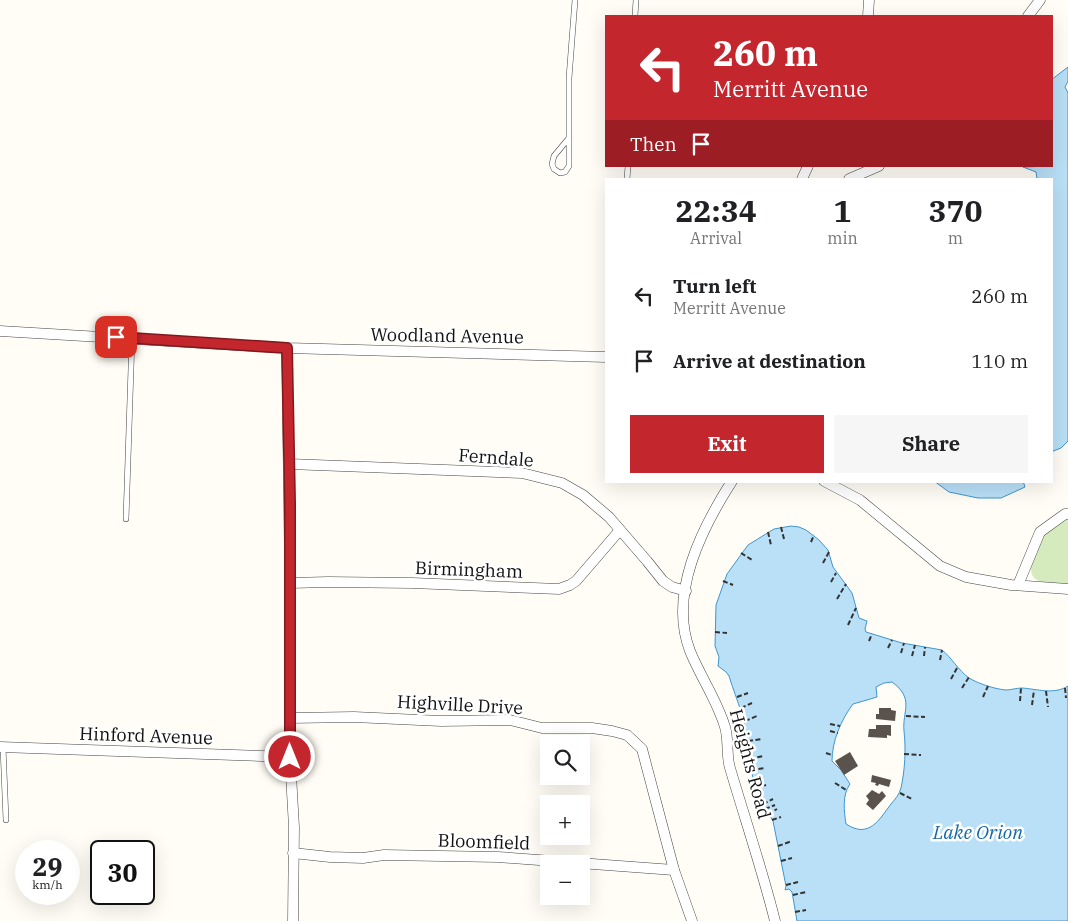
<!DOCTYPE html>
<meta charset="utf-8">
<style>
:root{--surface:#fff;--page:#f6f6f6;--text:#202124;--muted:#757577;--accent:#c4262e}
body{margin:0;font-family:"IBM Plex Serif",serif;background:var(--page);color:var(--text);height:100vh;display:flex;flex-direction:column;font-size:19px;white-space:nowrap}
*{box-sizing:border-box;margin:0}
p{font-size:16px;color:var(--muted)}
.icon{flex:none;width:28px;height:28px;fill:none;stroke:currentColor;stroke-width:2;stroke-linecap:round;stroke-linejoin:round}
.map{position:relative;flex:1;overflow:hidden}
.details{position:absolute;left:605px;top:178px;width:448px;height:305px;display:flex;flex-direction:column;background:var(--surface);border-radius:0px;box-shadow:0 5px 20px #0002}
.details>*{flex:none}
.hud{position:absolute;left:605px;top:15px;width:448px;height:152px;border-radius:0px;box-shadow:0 5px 20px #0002;background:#c4262e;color:#fff;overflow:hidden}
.buttons{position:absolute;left:540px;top:735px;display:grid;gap:10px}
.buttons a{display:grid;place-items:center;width:50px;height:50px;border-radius:0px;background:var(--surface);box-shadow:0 5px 20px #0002;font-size:25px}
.speed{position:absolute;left:15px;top:840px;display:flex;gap:10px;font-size:25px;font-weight:700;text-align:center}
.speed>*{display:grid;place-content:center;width:65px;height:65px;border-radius:50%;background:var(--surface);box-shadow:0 5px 20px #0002;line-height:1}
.speed small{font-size:12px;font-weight:400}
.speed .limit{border:2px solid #111;border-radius:8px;background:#fff;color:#111}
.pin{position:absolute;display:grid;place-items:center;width:42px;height:42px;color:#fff;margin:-21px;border-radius:10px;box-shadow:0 2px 8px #0006}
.me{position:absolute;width:55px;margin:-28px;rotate:0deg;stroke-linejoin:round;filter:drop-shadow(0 0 4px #0008)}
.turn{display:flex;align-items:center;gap:18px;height:105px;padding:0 25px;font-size:22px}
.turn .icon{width:65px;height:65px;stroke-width:2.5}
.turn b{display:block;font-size:35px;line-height:42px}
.then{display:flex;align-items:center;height:48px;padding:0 25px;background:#0003;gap:10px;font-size:19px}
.eta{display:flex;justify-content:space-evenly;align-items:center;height:85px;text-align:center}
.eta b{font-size:30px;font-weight:700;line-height:35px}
.cta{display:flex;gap:10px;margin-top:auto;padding:10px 25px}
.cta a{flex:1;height:58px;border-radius:0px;background:var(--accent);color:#fff;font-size:20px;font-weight:700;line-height:58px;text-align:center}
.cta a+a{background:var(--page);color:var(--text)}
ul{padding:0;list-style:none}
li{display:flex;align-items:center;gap:15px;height:65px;padding:0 25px}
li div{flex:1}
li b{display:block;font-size:19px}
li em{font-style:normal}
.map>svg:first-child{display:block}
</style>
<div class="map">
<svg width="1068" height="921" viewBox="0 0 1068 921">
<rect width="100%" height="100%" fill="#fffdf5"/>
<path fill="#d5ebbd" d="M1068,516V584C1059,583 1046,585 1037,580C1021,571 1041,535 1052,527C1057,523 1063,520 1068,516Z"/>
<g fill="#b9e0f7" stroke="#3f96cf" fill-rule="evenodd">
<polygon points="1068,67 1068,81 1065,87 1068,93 1068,441 1061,448 1051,452 1051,179 1037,179 1036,172 1023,167 1051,166 1051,80"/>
<polygon points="934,481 1023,481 1025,487 1001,498 978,498 949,492"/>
<path d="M791,526L799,527L806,530L819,540L828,550L833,567L852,593L859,618L867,621L865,629L866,632L902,643L942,650C952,658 958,670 969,678C979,684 995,689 1006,690C1011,690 1016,688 1022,688C1037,689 1054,695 1068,686V921H797L792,892L789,889L785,890L786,886L773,821L764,807L756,783L753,779L749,754L745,752L748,749C747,721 737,702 729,676L726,672L718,666L719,657L715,646L716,605L727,574L748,545L774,529ZM892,682C915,699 902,711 904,731C906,749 905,770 901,788C899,795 896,798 891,804C879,820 869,839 846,824C844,811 842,795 850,784L841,770L832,761C832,741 841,720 853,704L877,697L876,687L884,683Z"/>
</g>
<g fill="#5a524d">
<polygon points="879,708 891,708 891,710 896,711 895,721 876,719 876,714 879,714"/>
<polygon points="876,725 891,725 891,736 887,735 887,738 868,737 869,729 876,729"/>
<polygon points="850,752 858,766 844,775 835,761"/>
<polygon points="872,775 891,780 889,787 879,784 878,786 875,785 876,783 871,782"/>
<polygon points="872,790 879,794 882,791 886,796 873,810 866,804 869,800 866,796"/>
</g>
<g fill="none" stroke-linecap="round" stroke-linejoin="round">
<g stroke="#444" stroke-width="6">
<g id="lane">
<polyline points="635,16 636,0"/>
<polyline points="569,138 554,156 552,164 554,169 560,173 565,172 569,166 569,78 575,0"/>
<polyline points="627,179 628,166"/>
<polyline points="126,519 132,338"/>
<polyline points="3,747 6,820"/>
</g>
</g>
<g stroke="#444" stroke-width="11">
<g id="street">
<polyline points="868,16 869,0"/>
<polyline points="1028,16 1040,0"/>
<polyline points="802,179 808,166"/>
<polyline points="849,179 879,166"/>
<polyline points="0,331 287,348 606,357"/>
<polyline points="287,348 290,583 290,757 294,827 293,921"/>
<polyline points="289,464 522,473 562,483 583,495 609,517 647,561 663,581 672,587 686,591"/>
<path d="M732,481C702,528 668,594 690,651C701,678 717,700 725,727C729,740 726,755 730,768C745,819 762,869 775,921"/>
<polyline points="824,481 860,500 940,566 966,577 1011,585 1068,589"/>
<polyline points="290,583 328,582 412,583 559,589 570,585 576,581 620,530"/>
<polyline points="1018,585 1040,532 1065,514 1068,514"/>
<polyline points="290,718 354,717 441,721 510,720 542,728 592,728 612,731 627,735 642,749 674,870 692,921"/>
<polyline points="0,747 290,757"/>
<polyline points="293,853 330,857 363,858 384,855 498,857 674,870"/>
</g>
</g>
<g stroke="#333" stroke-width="2" stroke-dasharray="5 2.5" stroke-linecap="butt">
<polyline points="781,527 784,539"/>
<polyline points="768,532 771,545"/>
<polyline points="811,542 814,535"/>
<polyline points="741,553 752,560"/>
<polyline points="823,563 829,552"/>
<polyline points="723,581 733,585"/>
<polyline points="831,582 836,573"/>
<polyline points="837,599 846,584"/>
<polyline points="848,625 856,608"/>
<polyline points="715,632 727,633"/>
<polyline points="869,641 872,634"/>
<polyline points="888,648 892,640"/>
<polyline points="901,653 904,643"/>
<polyline points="912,656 915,645"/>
<polyline points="924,656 925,647"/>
<polyline points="940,660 942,650"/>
<polyline points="951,679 957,668"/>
<polyline points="962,688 969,677"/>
<polyline points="1065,688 1066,698"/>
<polyline points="1046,691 1048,707"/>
<polyline points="737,697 748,693"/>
<polyline points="983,697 988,686"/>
<polyline points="1020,701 1021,688"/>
<polyline points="1032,705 1034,690"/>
<polyline points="741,708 752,703"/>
<polyline points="906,716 925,717"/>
<polyline points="745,721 757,716"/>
<polyline points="830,724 840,726"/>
<polyline points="830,731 838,733"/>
<polyline points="748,741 762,739"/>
<polyline points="826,753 832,755"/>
<polyline points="904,754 921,755"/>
<polyline points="750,759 763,756"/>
<polyline points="751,770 765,768"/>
<polyline points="835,783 846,790"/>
<polyline points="757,788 766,785"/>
<polyline points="900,793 912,799"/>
<polyline points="763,804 773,799"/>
<polyline points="765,809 775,805"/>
<polyline points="768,814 777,809"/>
<polyline points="772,820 781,817"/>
<polyline points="778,846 792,841"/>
<polyline points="781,861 792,858"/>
<polyline points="786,885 798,882"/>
<polyline points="793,895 806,892"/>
<polyline points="795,912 806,910"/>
</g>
<use href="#lane" stroke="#fff" stroke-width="5"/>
<use href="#street" stroke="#fff" stroke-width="10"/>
</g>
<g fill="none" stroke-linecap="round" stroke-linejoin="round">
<g stroke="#7f191e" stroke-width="12">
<polyline id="route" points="116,337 287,348 290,504 290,757"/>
</g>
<use href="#route" stroke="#c4262e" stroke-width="9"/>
</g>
<g text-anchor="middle" stroke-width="5" stroke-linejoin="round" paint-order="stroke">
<g font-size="18" fill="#111" stroke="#fff">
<text transform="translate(447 336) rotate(1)" y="6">Woodland Avenue</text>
<text transform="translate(496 458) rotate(4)" y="6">Ferndale</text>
<text transform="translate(469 570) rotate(2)" y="6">Birmingham</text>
<text transform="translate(460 705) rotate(3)" y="6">Highville Drive</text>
<text transform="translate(146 736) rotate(2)" y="6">Hinford Avenue</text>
<text transform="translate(750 764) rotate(75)" y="6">Heights Road</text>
<text transform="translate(484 842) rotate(2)" y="6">Bloomfield</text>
</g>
<g font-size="19" font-style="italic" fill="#1768a6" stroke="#fff">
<text x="978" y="839">Lake Orion</text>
</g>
</g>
</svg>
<div class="buttons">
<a><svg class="icon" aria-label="search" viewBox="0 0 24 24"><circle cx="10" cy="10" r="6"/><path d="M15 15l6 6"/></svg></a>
<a>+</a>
<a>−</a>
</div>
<div class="speed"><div>29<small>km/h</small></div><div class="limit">30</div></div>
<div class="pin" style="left:116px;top:337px;background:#d93025"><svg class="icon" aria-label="arrive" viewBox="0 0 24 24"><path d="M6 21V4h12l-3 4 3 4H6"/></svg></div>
<svg class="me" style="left:290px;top:757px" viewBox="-20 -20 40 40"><circle r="17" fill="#c4262e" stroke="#fff" stroke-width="3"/><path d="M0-11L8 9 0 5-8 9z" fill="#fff"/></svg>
<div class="hud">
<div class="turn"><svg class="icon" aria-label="left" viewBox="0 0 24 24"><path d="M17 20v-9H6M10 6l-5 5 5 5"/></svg><div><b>260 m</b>Merritt Avenue</div></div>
<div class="then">Then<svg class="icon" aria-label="arrive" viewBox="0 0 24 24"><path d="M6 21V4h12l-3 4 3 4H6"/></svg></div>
</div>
<section class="details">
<div class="eta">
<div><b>22:34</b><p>Arrival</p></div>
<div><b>1</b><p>min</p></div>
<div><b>370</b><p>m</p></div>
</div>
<ul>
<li><svg class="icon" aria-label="left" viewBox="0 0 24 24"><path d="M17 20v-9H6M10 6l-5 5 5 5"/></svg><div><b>Turn left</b><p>Merritt Avenue</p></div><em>260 m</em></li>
<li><svg class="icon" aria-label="arrive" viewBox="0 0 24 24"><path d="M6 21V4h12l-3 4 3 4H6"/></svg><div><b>Arrive at destination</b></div><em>110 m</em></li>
</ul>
<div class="cta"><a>Exit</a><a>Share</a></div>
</section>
</div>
